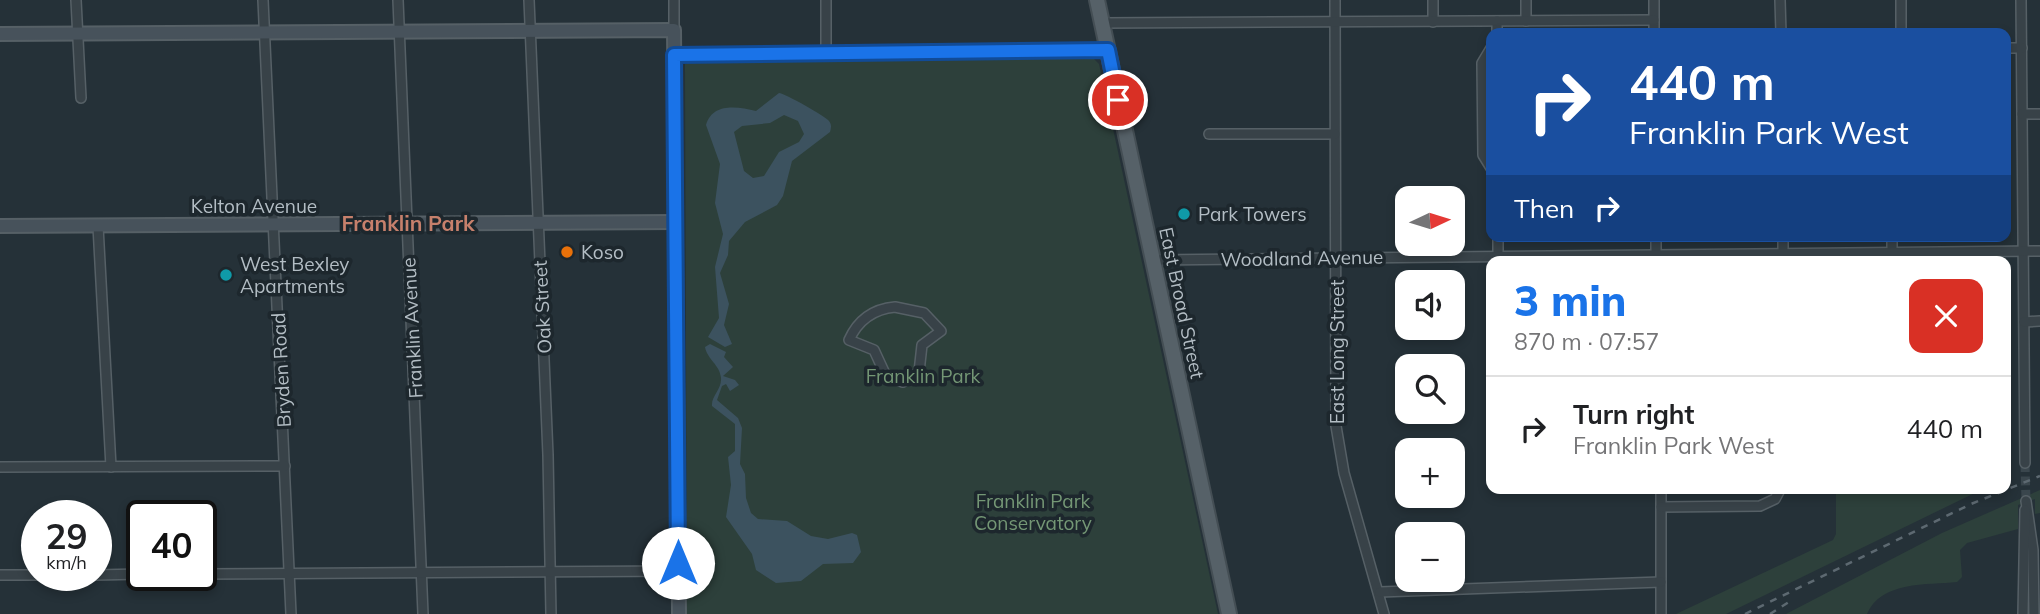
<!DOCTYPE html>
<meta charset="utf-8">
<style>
:root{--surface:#fff;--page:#f6f6f6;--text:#202124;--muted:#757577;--line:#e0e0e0;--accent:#1a73e8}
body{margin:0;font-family:Mulish,sans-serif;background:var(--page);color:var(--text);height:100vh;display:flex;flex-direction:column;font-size:26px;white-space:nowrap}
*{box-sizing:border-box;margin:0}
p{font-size:23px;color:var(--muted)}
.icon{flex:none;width:38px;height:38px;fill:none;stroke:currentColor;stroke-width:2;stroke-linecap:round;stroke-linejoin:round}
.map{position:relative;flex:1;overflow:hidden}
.drawer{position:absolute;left:1486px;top:256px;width:525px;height:238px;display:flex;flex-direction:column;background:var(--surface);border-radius:14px;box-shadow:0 4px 10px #0003}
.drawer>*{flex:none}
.guide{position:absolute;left:1486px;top:28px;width:525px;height:214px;border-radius:14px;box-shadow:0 4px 10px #0003;background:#1a4fa0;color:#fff;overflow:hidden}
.needle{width:46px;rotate:86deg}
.buttons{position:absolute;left:1395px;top:186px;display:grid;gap:14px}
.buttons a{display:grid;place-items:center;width:70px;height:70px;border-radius:14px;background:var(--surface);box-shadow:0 4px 10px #0003;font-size:35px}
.speed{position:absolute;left:21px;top:500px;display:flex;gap:14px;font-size:35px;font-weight:700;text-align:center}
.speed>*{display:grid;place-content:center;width:91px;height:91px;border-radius:50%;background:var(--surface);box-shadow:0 4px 10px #0003;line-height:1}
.speed small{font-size:18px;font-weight:400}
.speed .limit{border:4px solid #111;border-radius:10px;background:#fff;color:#111}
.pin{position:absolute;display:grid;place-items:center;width:60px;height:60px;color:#fff;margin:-30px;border:4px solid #fff;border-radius:50%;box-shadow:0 2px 7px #0007}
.me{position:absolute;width:77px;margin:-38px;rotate:0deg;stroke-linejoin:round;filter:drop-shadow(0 0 5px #0008)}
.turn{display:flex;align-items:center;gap:24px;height:147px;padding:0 28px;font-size:32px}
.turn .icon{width:91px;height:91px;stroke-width:2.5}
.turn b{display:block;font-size:49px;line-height:60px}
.then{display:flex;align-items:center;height:66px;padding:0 28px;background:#0003;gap:14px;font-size:26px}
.round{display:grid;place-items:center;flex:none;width:74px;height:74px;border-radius:14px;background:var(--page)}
.headline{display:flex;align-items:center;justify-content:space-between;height:119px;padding:0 28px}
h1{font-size:42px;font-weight:800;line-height:52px;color:var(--accent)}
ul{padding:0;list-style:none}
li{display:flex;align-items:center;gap:21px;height:105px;padding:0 28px;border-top:2px solid var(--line)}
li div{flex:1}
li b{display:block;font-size:26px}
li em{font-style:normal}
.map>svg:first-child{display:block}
</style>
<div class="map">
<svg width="2040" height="614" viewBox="0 0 2040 614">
<rect width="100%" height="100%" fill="#253138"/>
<g fill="#2d403b">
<polygon points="1091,56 1099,64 1218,614 687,614 685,64 694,60"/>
<polygon points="1836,488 1985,488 1726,614 1676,614 1833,540 1836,534"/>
<path d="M2040,490V513L2035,514V499L2018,505V529L1967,543L1960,550L1962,577L1957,582C1927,585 1881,581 1867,614H1786L1942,533Z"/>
</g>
<g fill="#3c525f" fill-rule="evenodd">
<path d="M779,93C784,93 827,117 829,121C832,125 831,128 830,132L792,161L783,196L777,205L745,222L729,241L728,255L720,273L729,304L724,325L732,344L725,347L708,337L719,318L715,267L723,234L715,203L720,164L706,125C713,102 738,107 756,111ZM784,115L798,121L804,134L799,142L779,152L764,176L753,178L744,171L734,132L742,126L770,123Z"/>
<path d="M710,344L726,352L724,357L733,367L723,376L735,380L739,385L730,391L726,384L722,386L717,400L738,418L742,428L740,464L745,474L746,498L751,513L758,519L787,521L811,536L828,539L852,533L857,535L861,552L853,563L823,564L801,581L776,583L756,570L752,554L726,517L731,485L728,457L735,451V424L712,406C711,396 722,389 721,378C720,365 707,359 705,347Z"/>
</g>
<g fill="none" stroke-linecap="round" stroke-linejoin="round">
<polyline stroke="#3a464d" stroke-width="9" stroke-dasharray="9 4.5" stroke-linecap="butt" points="2025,463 2026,501"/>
<g stroke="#566066" stroke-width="12">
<g id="street">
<polyline points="76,0 81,98"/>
<polyline points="263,0 291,614"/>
<polyline points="398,0 423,614"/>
<polyline points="529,0 548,455 551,614"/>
<polyline points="674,0 674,30"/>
<polyline points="826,0 826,53"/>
<polyline points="1335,0 1336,426 1344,473 1384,614"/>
<polyline points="1433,0 1433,22"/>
<polyline points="1526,0 1526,21"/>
<polyline points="1654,0 1654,33"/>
<polyline points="1780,0 1781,33"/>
<polyline points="1901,0 1901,33"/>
<polyline points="2021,0 2025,463"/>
<polyline points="1497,21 1497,33"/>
<polyline points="1102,23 1654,20"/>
<polyline points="1491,48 1482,63 1483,155 1491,168"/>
<polyline points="2006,48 2022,48"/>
<polyline points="2022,114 2040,114"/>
<polyline points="1209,134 1335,134"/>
<polyline points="98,226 111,467"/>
<polyline points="1498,236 1498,256"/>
<polyline points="1656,236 1656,255"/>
<polyline points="1783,236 1783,261"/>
<polyline points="1892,236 1892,252"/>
<polyline points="1153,260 2040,251"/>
<path d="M895,307L924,313L941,331L922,345L919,372L903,382L886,376L874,350L849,340C858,320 873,309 895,307Z"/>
<polyline points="2024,322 2040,321"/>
<polyline points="0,467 285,466"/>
<polyline points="1661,488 1661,614"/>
<polyline points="2026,501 2033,550 2034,614"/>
<polyline points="1661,507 1760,506 1775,499 1781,488"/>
<polyline points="201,574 679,571"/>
<polyline points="0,575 37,575"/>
<polyline points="96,575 142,574"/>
<polyline points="1380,592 1661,582"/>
<polyline points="2023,614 2025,510"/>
</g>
</g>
<g stroke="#566066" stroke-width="16">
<g id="secondary">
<polyline points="0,34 674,30 679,614"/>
<polyline points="675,55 1108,50"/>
<polyline points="0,226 676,222"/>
</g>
</g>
<g stroke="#444e54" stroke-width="18">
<polyline id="primary" points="1097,0 1229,614"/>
</g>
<use href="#street" stroke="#384248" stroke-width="9"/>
<use href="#secondary" stroke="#47525b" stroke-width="12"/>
<use href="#primary" stroke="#566168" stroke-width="14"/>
<g stroke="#5d6971" stroke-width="2.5" stroke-dasharray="7 7" stroke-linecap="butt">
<polyline points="1745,614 1971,504 2040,476"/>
<polyline points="1770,614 1792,600"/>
</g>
</g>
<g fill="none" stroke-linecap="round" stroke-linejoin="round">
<g stroke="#114b97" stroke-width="18">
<polyline id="route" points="678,563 674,55 1108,50 1118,100"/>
</g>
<use href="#route" stroke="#1a73e8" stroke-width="12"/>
</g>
<g fill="#0f9aa8" stroke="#1d272d" stroke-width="2.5">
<circle cx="1184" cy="214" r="7"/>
<circle cx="226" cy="275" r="7"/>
</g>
<circle fill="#e8710a" stroke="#1d272d" stroke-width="2.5" cx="567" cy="252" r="7"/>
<g text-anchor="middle" stroke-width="7" stroke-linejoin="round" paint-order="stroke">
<g font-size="19" fill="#b3bdc4" stroke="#1d272d">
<text x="254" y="213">Kelton Avenue</text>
<text transform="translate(1302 258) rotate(-1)" y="7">Woodland Avenue</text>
<text transform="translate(1182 303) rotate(78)" y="7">East Broad Street</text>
<text transform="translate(542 307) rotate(-93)" y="7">Oak Street</text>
<text transform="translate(412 328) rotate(-93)" y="7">Franklin Avenue</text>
<text transform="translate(1337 352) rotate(-90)" y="7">East Long Street</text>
<text transform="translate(281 370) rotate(-93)" y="7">Bryden Road</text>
</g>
<g font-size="19" fill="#b3bdc4" stroke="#1d272d" text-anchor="start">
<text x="1198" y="221">Park Towers</text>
<text x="581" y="259">Koso</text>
<text x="240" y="271">West Bexley<tspan x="240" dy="22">Apartments</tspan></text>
</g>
<g font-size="19" fill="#749775" stroke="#1d272d">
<text x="923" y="383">Franklin Park</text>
<text x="1033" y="508">Franklin Park<tspan x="1033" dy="22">Conservatory</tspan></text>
</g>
<g font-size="21" font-weight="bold" fill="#c6806c" stroke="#1d272d">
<text x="408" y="231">Franklin Park</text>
</g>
</g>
</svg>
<div class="buttons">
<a><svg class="needle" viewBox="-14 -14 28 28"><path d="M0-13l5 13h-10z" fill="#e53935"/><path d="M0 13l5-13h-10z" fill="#757577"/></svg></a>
<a><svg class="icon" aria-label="sound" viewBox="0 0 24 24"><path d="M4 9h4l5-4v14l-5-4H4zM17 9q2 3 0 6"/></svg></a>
<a><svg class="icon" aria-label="search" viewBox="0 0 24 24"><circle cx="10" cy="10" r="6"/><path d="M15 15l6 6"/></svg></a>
<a>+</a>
<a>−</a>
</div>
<div class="speed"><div>29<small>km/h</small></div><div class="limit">40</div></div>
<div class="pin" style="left:1118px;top:100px;background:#d93025"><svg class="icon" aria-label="arrive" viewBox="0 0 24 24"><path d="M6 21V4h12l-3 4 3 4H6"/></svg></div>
<svg class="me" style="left:678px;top:563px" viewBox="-20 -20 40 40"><circle r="19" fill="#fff"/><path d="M0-13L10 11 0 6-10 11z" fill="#1a73e8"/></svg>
<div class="guide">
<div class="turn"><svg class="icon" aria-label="right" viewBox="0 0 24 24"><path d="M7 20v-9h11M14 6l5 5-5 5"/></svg><div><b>440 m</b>Franklin Park West</div></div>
<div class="then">Then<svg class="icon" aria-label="right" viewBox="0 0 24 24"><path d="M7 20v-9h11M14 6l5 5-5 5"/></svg></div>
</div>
<section class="drawer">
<div class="headline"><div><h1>3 min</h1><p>870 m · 07:57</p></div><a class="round" style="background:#d93025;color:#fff"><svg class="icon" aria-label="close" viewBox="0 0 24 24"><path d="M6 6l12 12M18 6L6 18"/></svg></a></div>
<ul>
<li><svg class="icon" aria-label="right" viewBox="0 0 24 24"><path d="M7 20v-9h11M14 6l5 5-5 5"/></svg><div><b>Turn right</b><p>Franklin Park West</p></div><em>440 m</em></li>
</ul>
</section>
</div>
